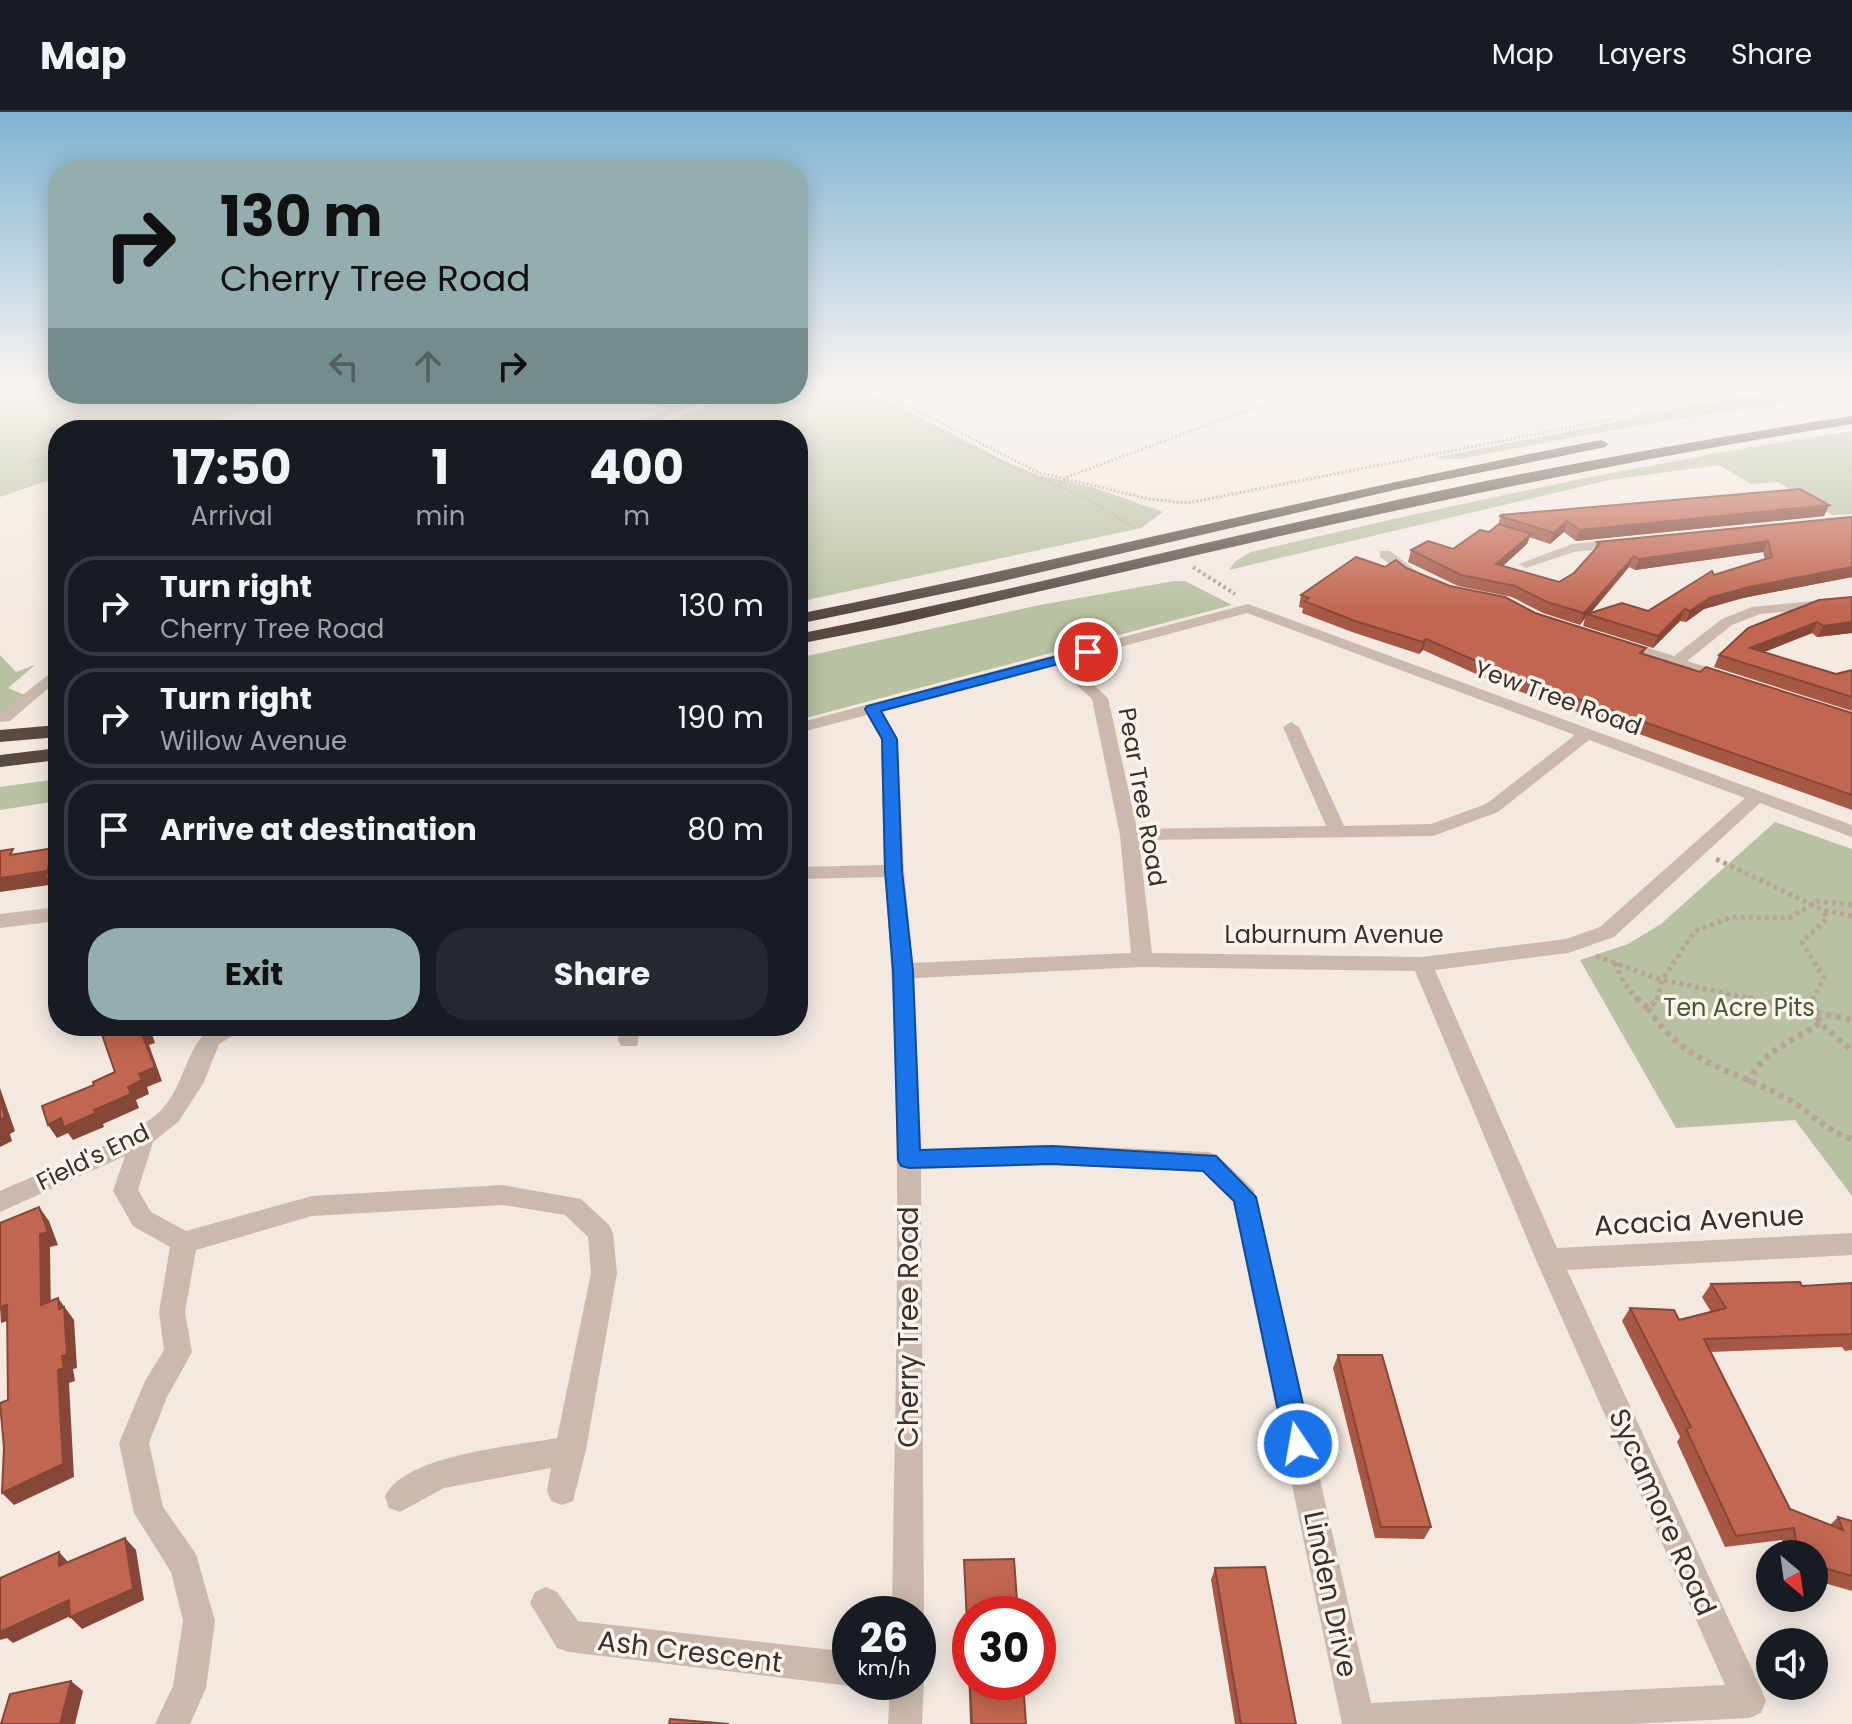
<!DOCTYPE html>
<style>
:root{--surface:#171b24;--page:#242831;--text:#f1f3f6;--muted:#9ea1a6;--line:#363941;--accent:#94aeb0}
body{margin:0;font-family:Poppins,sans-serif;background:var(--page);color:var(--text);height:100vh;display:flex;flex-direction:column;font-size:30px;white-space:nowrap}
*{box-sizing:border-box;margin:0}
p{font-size:26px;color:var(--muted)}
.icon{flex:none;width:44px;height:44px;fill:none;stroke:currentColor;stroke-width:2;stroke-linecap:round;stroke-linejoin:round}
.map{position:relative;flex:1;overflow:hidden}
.details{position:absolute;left:48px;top:308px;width:760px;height:616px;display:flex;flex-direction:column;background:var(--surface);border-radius:32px;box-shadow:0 4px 20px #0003}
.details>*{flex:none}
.top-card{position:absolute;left:48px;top:48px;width:760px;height:244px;border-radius:32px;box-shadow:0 4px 20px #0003;background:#94aeb0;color:#111;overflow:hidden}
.needle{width:52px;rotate:151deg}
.tools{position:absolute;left:1756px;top:1428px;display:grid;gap:16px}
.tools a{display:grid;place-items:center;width:72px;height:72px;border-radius:50%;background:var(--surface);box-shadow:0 4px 20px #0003;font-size:40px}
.speed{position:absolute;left:832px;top:1484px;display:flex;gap:16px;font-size:40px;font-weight:700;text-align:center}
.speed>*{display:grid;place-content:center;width:104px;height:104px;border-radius:50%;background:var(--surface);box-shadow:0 4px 20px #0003;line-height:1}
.speed small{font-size:20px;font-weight:400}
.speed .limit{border:12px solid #d22;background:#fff;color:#111}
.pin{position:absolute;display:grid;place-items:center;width:68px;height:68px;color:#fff;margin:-34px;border:4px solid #fff;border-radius:50%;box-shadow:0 2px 8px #0007}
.me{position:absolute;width:88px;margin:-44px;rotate:348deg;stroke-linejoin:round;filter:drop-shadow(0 0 6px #0008)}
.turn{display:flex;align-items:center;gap:28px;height:168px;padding:0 40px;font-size:36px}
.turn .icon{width:104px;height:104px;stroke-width:2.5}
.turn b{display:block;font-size:56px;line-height:68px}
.lanes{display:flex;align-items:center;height:76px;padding:0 40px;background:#0003;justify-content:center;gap:40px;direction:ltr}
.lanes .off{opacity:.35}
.eta{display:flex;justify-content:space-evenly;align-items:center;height:136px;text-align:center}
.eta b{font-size:48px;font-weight:700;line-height:56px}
.primary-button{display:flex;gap:16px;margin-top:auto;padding:16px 40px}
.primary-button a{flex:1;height:92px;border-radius:32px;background:var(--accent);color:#111;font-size:32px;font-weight:700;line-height:92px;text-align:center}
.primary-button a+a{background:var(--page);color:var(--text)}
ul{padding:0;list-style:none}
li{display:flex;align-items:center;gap:24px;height:100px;margin:0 16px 12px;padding:0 24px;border:4px solid var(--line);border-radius:32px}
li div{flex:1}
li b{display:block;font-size:30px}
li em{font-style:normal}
header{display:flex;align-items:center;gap:48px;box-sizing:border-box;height:112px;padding:0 40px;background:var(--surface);border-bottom:2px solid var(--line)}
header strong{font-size:38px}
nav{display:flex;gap:44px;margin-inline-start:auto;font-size:28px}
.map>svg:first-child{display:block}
</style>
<header>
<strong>Map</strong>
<nav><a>Map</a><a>Layers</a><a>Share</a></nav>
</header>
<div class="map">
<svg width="1852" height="1612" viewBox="0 0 1852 1612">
<rect width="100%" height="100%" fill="#f3e9e1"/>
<g fill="#b8c1a1">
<polygon points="0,276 58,276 58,282 287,282 188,318 58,318 58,365 0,385"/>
<polygon points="798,276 865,276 1004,349 1038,363 1092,375 1163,400 1141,416 798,490 798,318 645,318 741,282 798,282"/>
<path d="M1818,276H1852V283C1720,298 1591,321 1460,347L1434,346L1727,288Z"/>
<path d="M1852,319V402L1832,403L1778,370L1751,372L1719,353L1609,368L1229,458L1236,449L1251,440C1450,393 1649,350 1852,319Z"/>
<polygon points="1174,469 1185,469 1232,493 798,608 798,546 1040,493"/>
<polygon points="0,543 16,560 35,553 8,576 25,583 0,605"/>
<polygon points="58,667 58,689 0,698 0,675"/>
<polygon points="1775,710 1852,737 1852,1084 1795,1008 1676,1016 1580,848 1628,832 1661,812"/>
</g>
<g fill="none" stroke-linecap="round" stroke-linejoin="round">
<g stroke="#b7a397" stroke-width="3" stroke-dasharray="2 2" stroke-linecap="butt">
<polyline points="858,276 939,323 1086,386 1135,416"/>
<polyline points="872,276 1037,360 1149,387 1187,391 1608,308 1806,276"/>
<polyline points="1623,276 1693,291"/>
<polyline points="15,355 58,342"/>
<polyline points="1058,374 1067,365 1308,276"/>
</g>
<polyline stroke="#b7a397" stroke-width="4" stroke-dasharray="3 3" stroke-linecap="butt" points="1193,455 1235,482"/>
<g stroke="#b7a397" stroke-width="5" stroke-dasharray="4 4" stroke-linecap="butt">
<polyline points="1716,747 1823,798 1852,804"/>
<polyline points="1596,844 1662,868 1758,888"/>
<polyline points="1615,851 1624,871 1638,888"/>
<polyline points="1657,888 1662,868 1695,819 1731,805 1789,806 1818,789 1852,793"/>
<polyline points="1812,888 1824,866 1802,830 1827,807 1823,798"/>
</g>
<g stroke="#b7a397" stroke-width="6" stroke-dasharray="5 5" stroke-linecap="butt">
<polyline points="1636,886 1648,896 1660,886"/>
<polyline points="1748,886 1852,908"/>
<polyline points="1812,886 1820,911 1852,939"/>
<path d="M1648,896C1683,952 1730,956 1784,985C1808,997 1825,1019 1852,1027"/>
<path d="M1748,971C1762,939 1793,929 1820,911"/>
</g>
<g fill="#cbb9ad" fill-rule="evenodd">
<polygon points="612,282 625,282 680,297 676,299"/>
<polygon points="658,282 668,282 690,292 683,294"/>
</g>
<g fill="#cbb9ad" fill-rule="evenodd">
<polygon points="1621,427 1626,428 1626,434 1574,440 1526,456 1519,452 1572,432"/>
<polygon points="1380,439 1390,439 1423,464 1411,467 1380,445"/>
<polygon points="1852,485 1852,493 1760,502 1732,513 1687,549 1732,563 1732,569 1726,571 1612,532 1620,527 1674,544 1722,507 1752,495"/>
<path d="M1248,492L1852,713V725L1760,691L1614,825L1568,841L1435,858L1557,1136L1852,1121V1143L1567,1158L1761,1577L1766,1589L1761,1601L1749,1606L1632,1612H1342L1233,1090L1202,1059L1052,1053L921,1057L924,1502L918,1514V1502H892C895,1257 905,1010 885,765L798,767V755L884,753L881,627L867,603L798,621V611ZM1247,501L1575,623L1486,692L1431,712L1344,714L1299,615L1291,610L1283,615L1326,714L1137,717L1108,586L1068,549ZM1054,552L1092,587L1120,723L1131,841L913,851L904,759L897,627L881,599ZM1589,628L1745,686L1600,815L1566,827L1422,845L1152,841L1139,728L1433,724L1498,700ZM1142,855L1415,859L1536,1148L1725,1573L1371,1591L1254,1078L1217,1043L1208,1040L1052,1033L921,1038L914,866Z"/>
<polygon points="58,795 58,809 0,816 0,802"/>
<path d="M214,914H242L239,920L219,932L204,970L179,1009L153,1030L138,1078L151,1100L186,1119L312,1084L503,1073L581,1087L609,1113L613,1121L617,1161L586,1338L573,1389L562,1393L551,1389L547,1378L551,1356L444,1376L400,1400L389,1396L385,1385C402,1343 516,1334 557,1326L591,1161L588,1125L565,1103L503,1093L312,1104L196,1138L185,1200L192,1240L167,1285L149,1331L163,1395L196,1442L215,1509L206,1576L190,1612H155L173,1574L183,1509L171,1460L134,1401L119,1331L145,1269L164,1238L159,1200L170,1135L133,1114L113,1079L125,1044L0,1100V1079C41,1060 136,1027 163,996C185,972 187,930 214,914Z"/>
<polygon points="619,914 641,914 637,934 621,934 618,928"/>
<polygon points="546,1475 557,1480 578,1509 850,1540 850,1570 859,1570 850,1574 569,1540 557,1536 530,1491 535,1480"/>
<polygon points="918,1558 924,1570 922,1612 888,1612 890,1570 918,1570"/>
</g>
<g fill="#cbb9ad" fill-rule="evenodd">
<polygon points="708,282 723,282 632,318 616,318"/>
<polygon points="58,555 58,568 10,609 0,610 0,601"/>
</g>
<g fill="#5a4943" fill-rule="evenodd">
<path d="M1852,304V312C1529,363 1213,439 895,513L798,532V522C990,484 1179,435 1370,394C1530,358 1690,329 1852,304Z"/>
<path d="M1601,328L1608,332L1606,335L1399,377L999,470L798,512V502C1067,448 1332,379 1601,328Z"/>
<polygon points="58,613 58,625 0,630 0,618"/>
<polygon points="58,636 58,648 0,655 0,643"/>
</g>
</g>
<g fill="#a65845" fill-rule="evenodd">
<path d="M1829,393L1824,404L1576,429L1564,420L1550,432L1529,425L1527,432L1503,454L1559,470L1574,461L1594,439L1597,430L1852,406V465L1743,486L1704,497L1686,510L1680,509L1653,536L1583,514L1585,506L1580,513L1543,501L1512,485L1458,474L1408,450L1411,438L1453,437L1489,420L1498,413L1501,403ZM1763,440L1765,447L1714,463L1648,499L1590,501L1629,455L1635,458Z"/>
<polygon points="1385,455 1406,456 1450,474 1646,536 1643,542 1700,560 1852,601 1852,698 1496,571 1423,538 1419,542 1352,520 1302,501 1303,496 1299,495 1301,483"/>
<polygon points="1852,485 1852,521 1817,525 1812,521 1764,540 1836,562 1852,558 1852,599 1714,555 1719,543"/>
<polygon points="1852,1171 1852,1238 1845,1239 1842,1235 1710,1240 1790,1397 1830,1413 1838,1405 1852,1409 1852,1479 1814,1468 1814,1442 1784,1442 1782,1428 1725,1435 1677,1330 1680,1325 1622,1209 1630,1196 1679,1208 1711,1200 1702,1185 1711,1172 1802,1174"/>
<polygon points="1338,1243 1431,1415 1424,1427 1375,1426 1333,1256"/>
<polygon points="964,1448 1026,1612 970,1612"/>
<polygon points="1215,1456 1296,1612 1235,1612 1211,1468"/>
</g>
<g fill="#874738">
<polygon points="1829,393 1824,404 1576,429 1580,418"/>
<polygon points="1567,409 1564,420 1550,432 1554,421"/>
<polygon points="1531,422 1527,432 1492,463 1496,452"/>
<polygon points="1768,429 1763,440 1635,458 1639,447"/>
<polygon points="1634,444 1629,455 1589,503 1587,502 1585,506 1580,513 1584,501"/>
<polygon points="1852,455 1852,465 1743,486 1704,497 1686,510 1690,499 1709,486 1749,475"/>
<polygon points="1685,497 1680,509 1653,536 1658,524"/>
<polygon points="1817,510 1812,521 1744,548 1750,536"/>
<polygon points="1852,510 1852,521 1817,525 1823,514"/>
<polygon points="1426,527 1423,538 1419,542 1423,530"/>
<polygon points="54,736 58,744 58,778 53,779 49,773 0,780 0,766"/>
<polygon points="146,914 149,914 155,931 149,933 162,969 147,975 149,982 136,988 139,996 103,1012 104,1015 73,1028 68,1021 57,1026 48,1013 61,1006 94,998 128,975 139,962 141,920"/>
<polygon points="0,976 15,1019 10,1022 12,1029 0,1035"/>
<polygon points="39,1095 49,1109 58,1133 50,1135 51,1206 41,1193"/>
<polygon points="58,1186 74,1208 77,1256 73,1257 75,1269 69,1271 74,1365 14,1393 2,1381 58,1258 62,1244"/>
<polygon points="7,1193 17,1206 1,1211 0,1195"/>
<polygon points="125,1426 136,1438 144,1488 82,1517 70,1505"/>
<polygon points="59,1440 70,1452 59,1454"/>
<polygon points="69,1488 81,1499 13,1531 7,1526 0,1528 0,1511"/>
<polygon points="71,1569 83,1579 75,1612 60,1612"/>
</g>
<g fill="#c16650" stroke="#874738" stroke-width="2">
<polygon points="1800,377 1829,393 1580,418 1567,409 1554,421 1500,404 1501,403"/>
<polygon points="1851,405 1852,406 1852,455 1749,475 1709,486 1690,499 1685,497 1658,524 1587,502 1622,491 1648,499 1712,459 1714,463 1772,445 1768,429 1639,447 1634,444 1584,501 1547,490 1515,474 1461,463 1411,438 1428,429 1453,437 1480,418 1489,420 1499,412 1531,422 1496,452 1559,470 1574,461 1600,432 1597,430"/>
<polygon points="1356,445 1385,455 1396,448 1406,456 1450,474 1505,485 1535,501 1646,536 1640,541 1700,560 1706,555 1852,601 1852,683 1499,559 1426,527 1423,530 1355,509 1304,489 1309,486 1301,483"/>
<polygon points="1852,485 1852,510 1823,514 1817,510 1750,536 1836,562 1852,558 1852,585 1719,543 1748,516 1819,488"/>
<polygon points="54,736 47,759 0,766 0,739 13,737 10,743"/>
<polygon points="58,741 58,764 45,766 55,742"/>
<polygon points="99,914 146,914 147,918 141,920 155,955 139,962 142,968 128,975 131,982 94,998 96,1001 64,1015 61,1006 48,1013 42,994 94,973 93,970 115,960"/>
<polygon points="0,989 5,1005 0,1008 3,1016 0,1017"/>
<polygon points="39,1095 48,1120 40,1122 41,1193 58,1186 59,1197 64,1195 67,1243 62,1244 64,1256 58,1258 63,1352 2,1381 4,1336 0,1291 8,1288 7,1193 0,1195 0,1111"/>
<polygon points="1800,1170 1802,1174 1852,1171 1852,1222 1704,1227 1790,1397 1843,1418 1838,1405 1852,1409 1852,1464 1814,1453 1814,1442 1798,1442 1794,1416 1736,1424 1686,1317 1691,1315 1630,1196 1674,1198 1679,1208 1726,1196 1711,1172"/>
<polygon points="1338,1243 1382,1243 1431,1415 1381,1415"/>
<polygon points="125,1426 133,1477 70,1505 69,1488 0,1520 0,1466 59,1440 59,1454"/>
<polygon points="1014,1447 1018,1502 970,1502 970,1570 1023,1570 1026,1612 972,1612 964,1448"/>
<polygon points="1265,1455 1296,1612 1241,1612 1215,1456"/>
<polygon points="71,1569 60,1612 1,1612 10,1582"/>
<polygon points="670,1607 729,1612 669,1612"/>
</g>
<linearGradient id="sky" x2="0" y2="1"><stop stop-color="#7fb2d1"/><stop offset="0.55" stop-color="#faf5f2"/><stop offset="1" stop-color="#faf5f2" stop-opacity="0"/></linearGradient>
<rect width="1852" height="501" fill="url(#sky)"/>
<polygon fill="#1a73e8" stroke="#114b97" stroke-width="2" points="1088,536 1095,540 1093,543 881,599 897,627 902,759 913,859 920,1038 1052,1034 1216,1044 1256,1085 1312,1332 1308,1341 1298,1344 1289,1341 1285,1332 1234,1089 1203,1059 1052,1052 909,1056 901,1054 898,1048 893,859 885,759 882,627 865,597 867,594"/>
<g text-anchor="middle" stroke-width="7" stroke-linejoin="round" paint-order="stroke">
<g font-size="24" fill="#392f2b" stroke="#faf4ed">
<text transform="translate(1558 586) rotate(20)" y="8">Yew Tree Road</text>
<text transform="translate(1142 685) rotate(80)" y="8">Pear Tree Road</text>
<text x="1334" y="831">Laburnum Avenue</text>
<text transform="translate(93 1045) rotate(-26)" y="8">Field's End</text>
</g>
<g font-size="24" fill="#4a5730" stroke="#faf4ed">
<text x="1739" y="904">Ten Acre Pits</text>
</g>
<g font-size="28" fill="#392f2b" stroke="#faf4ed">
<text transform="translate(1699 1108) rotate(-3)" y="10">Acacia Avenue</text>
<text transform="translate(908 1215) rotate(-90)" y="10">Cherry Tree Road</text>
<text transform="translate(1663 1400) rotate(66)" y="10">Sycamore Road</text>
<text transform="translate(1331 1482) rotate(78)" y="10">Linden Drive</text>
<text transform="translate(690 1539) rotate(7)" y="10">Ash Crescent</text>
</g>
</g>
</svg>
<div class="tools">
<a><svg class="needle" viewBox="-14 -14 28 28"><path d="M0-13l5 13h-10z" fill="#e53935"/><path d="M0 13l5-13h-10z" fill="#9ea1a6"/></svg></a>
<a><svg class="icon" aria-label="sound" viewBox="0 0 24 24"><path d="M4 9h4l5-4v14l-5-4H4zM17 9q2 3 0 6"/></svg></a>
</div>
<div class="speed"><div>26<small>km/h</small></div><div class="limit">30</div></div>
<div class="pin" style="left:1088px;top:540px;background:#d93025"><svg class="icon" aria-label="arrive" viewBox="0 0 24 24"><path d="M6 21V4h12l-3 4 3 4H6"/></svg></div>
<svg class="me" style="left:1298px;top:1332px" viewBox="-20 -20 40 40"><circle r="17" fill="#1a73e8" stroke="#fff" stroke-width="3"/><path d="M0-11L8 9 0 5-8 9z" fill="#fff"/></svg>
<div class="top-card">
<div class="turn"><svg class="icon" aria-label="right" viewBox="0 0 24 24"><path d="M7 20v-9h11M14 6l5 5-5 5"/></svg><div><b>130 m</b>Cherry Tree Road</div></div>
<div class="lanes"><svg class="icon off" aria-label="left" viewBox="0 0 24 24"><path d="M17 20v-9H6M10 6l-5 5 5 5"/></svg><svg class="icon off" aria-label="ahead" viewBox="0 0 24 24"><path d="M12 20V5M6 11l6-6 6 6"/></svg><svg class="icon" aria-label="right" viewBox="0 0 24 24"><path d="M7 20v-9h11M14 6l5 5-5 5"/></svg></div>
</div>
<section class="details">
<div class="eta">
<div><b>17:50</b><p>Arrival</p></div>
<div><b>1</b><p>min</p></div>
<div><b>400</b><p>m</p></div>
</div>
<ul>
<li><svg class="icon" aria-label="right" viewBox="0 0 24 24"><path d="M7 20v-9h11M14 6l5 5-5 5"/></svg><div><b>Turn right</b><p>Cherry Tree Road</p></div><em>130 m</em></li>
<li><svg class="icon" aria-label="right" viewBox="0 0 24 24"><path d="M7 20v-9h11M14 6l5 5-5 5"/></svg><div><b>Turn right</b><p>Willow Avenue</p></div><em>190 m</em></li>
<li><svg class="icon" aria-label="arrive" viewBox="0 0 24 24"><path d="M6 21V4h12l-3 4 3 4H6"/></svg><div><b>Arrive at destination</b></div><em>80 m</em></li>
</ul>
<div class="primary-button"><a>Exit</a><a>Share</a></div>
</section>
</div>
